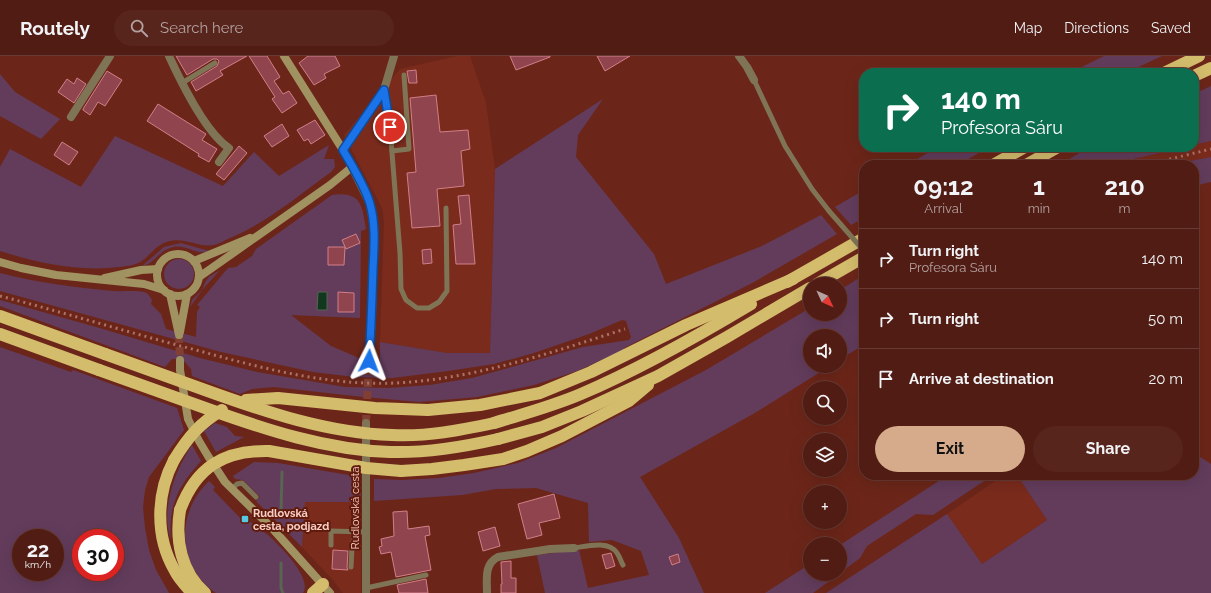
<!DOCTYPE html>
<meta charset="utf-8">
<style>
:root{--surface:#511c13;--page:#57251c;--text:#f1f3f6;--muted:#b4a1a0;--line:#673a33;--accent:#d6ab8b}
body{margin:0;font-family:Raleway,sans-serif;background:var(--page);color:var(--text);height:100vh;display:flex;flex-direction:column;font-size:15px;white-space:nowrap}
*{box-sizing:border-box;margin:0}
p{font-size:13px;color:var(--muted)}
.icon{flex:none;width:22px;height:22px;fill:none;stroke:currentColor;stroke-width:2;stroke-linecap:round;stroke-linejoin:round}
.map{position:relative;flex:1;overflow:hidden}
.details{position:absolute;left:859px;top:104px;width:340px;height:320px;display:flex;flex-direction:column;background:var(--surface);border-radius:16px;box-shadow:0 4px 16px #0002,0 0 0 1px var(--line)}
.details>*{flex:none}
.top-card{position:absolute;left:859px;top:12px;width:340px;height:84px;border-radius:16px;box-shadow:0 4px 16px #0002,0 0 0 1px var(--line);background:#0b6e4f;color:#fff;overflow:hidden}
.needle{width:26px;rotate:134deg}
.buttons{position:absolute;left:803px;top:221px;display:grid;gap:8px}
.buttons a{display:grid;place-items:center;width:44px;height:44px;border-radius:50%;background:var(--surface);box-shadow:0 4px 16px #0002,0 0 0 1px var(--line);font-size:20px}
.speed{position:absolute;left:12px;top:473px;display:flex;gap:8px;font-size:20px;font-weight:700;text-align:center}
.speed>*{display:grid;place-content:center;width:52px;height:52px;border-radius:50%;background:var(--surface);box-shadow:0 4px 16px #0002,0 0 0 1px var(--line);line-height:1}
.speed small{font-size:10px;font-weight:400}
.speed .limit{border:6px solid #d22;background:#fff;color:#111}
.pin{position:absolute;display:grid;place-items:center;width:34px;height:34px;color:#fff;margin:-17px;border:2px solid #fff;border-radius:50%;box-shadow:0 1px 4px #0007}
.me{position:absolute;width:44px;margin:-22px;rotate:3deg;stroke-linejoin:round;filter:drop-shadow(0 0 3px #0008)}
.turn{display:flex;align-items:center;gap:14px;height:84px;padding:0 16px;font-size:18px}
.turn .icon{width:52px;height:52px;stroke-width:2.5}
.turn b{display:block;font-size:28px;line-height:34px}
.eta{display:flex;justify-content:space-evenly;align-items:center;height:68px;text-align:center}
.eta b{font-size:24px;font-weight:700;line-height:28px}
.button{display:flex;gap:8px;margin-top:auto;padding:8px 16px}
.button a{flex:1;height:46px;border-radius:24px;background:var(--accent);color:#111;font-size:16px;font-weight:700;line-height:46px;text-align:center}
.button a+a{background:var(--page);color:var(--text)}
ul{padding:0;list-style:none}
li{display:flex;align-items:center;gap:12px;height:60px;padding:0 16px;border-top:1px solid var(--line)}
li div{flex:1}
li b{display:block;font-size:15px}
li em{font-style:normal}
header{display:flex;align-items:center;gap:24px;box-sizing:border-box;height:56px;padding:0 20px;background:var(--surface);border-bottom:1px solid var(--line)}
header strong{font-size:19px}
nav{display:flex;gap:22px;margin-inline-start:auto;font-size:14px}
.search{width:280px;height:36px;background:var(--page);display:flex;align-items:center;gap:10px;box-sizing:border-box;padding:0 14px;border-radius:22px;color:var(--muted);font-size:15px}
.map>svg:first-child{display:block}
</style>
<header>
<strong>Routely</strong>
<div class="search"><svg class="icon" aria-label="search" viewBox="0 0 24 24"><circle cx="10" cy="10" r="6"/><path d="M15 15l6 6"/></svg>Search here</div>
<nav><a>Map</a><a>Directions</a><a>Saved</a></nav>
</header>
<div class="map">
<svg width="1211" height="537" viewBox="0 0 1211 537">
<rect width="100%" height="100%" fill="#6c2619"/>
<g fill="#7a2b1c">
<polygon points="457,0 470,0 486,47 495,113 490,297 447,297 380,286 384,165 382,152 344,79 400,13"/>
<polygon points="1211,85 1211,101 1168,109 1125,109 1123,105 1187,91 1194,91 1194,89"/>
<polygon points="1004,419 1017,419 1047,464 982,508 947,458"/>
<polygon points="305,446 361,446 361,537 343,537 333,524 302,491"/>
</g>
<g fill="#633c5c" fill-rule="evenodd">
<polygon points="1104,0 1162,0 1126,17 1070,17"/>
<polygon points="0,18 15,36 60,63 41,83 0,60"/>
<polygon points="1211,30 1211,85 1194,89 1194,38"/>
<path d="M603,43L578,79L576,101L654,198L666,228L762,190L821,159L837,178L754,226L624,292V294L577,315L534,329L477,341L419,346L354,340L274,331L252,333L240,338L192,320L191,313L182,303H172L165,311L0,250V244L96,271L200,302L257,316L345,331L388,332L430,329L472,322L583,291L629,284L631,281L626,265L622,264L589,278L534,297L494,308L448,315L392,322L355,321L313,316L221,296L0,235V217C38,227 74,231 113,235C124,236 134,234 144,236L148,238L152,244L151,248L161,258L166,273L196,281L197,256L200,251L197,249L228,212L236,211L252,200L256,193L332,139C361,135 362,149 366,173L361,175L360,262L291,259L331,290L380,311V286L447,297H490L495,113Z"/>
<path d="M115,80L223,130L254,96L279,120L329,89L324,103H334L335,111L331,116C299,139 268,166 230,182C225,184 219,188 214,189C198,192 184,180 166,186C155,190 149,201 140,206C133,210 126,210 119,211C79,216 38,207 0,195V111L10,93L81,131Z"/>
<polygon points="938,91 989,91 958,109 907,109"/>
<polygon points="1090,91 1187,91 1124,105 1125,109 1059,109"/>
<polygon points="1211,101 1211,126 1194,130 1194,109 1168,109"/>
<polygon points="864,134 864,162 851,169 835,151"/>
<path d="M181,187L209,195C196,200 187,188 173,191C159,194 156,207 142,210L164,191Z"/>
<circle cx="179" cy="218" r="15"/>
<polygon points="220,214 203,233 190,251 192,244 202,234 206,225 209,221"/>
<polygon points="864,219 864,289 840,303 840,280 810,280 810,310 830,310 753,358 640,421 679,482 704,537 545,537 537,499 579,494 588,532 649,519 641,495 612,484 589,486 588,447 536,432 496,433 462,439 374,445 374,423 402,424 439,422 474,417 518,407 556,392 706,314 810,252 810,258 840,258 840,234"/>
<path d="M0,291L71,316L73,314L177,352L184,374L149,421L145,434L143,451L145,472L149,494L156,514L169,537H0ZM21,482H55V516H21ZM81,482H115V516H81Z"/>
<polygon points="215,367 227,371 235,380 244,381 216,396 204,375"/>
<path d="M192,389L201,405C178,430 168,450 171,484C160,454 175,414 192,389Z"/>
<polygon points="1194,397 1211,408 1211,537 826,537 947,458 982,508 1047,464 1017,419 1194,419"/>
<polygon points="254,406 278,407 360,421 361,446 305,446 302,491 256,445 260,441 243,424 235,423 233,420"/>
<polygon points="948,419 993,419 933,459 916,458 867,490 860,502 840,517 840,489"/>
<path d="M209,425L215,431L213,434L245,467L248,464C254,469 261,474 268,479C279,489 313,522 303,537H216C212,534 207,531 204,527C176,496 180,453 209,425Z"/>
<polygon points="810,508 810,518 839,518 813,537 765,537"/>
</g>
<polygon fill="#11381f" stroke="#576551" points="318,236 327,236 327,254 317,254"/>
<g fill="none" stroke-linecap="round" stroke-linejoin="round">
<g stroke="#576551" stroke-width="3">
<polyline points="281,456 282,416"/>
<polyline points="281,507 281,532 283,537"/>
</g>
</g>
<g fill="#8f444e" stroke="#d17f88">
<polygon points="176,0 247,0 220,15 223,19 196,35 191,26 217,10 219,5 217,3 213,3 187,19"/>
<polygon points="249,0 267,0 280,21 274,25 283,38 289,35 297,47 282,57 272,43 275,41"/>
<polygon points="308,0 335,0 340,10 324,18 326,22 314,29 299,7"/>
<polygon points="510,0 550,0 550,1 516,14"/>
<polygon points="597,0 630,0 605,15"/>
<polygon points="416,14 417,27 409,27 407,15"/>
<polygon points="107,15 122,24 105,50 98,46 90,59 83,54 83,53"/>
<polygon points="77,22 86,28 74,47 58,36 67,23 74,28"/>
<polygon points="436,39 440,76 468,74 470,93 461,95 464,130 437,133 440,170 412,172 407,117 416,116 410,42"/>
<polygon points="158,48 206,78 202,84 217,93 209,106 198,100 199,98 147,65"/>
<polygon points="315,64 325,79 311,88 308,83 304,85 297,74"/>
<polygon points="282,68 289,80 272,91 264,80"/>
<polygon points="62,86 78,96 69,109 54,99"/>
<polygon points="239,90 247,97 224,124 216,118"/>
<polygon points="469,139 475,208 456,208 453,169 461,168 458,140"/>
<polygon points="356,178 360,187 346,193 342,184"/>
<polygon points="328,191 345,191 344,209 328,209"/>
<polygon points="431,193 432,207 423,208 422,194"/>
<polygon points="338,236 354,237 354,256 338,256"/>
<polygon points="554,438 560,462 539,467 542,479 527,483 518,448"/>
<polygon points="407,455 408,473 429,470 430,479 425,480 431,514 396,521 391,496 381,498 379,491 382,490 381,483 394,480 393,456"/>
<polygon points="495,471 500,490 483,495 478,476"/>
<polygon points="333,494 348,495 347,511 348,514 332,513"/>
<polygon points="611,497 615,510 606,513 602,499"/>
<polygon points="678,498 680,506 672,509 669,501"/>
<polygon points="511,505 511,522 516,522 516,537 501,537 501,528 502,528 501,506"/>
<polygon points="426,523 428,537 399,537 397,529"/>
</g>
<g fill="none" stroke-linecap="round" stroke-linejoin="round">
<polyline stroke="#813f33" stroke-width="8" stroke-dasharray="8 4" stroke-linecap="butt" points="366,367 369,305"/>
<polyline stroke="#813f33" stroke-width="8" stroke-dasharray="8 4" stroke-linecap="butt" points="179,279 180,304"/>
<g stroke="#7f7556" stroke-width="5">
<polyline points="754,24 785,90 812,133 829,155"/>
<polyline points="182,27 215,7"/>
<polyline points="384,34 389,59 400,197 401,233 406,244 417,252 429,252 439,246 447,235 446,152"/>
<polyline points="392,95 409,93 404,19"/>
<polyline points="232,433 237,428 242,427 256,441"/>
<polyline points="331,489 331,475 366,476"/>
<path d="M574,492C587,490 609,484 617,497C620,501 621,506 623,509"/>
<polyline points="351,511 352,492 355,476"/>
<polyline points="366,532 426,519"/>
</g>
<g stroke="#7f7556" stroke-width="8">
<path d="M169,0C181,26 206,77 229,92L219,106"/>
<polyline points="739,0 747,11 754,24"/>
<polyline points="71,61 110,0"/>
<polyline points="343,94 384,34 394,0"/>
<polyline points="352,111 370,148 374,172 372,260 369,305"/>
<polyline points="366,537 366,367"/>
<path d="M487,537C487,523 484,508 498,501L550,493L574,492"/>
</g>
<g stroke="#a19261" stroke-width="8">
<circle cx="178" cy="219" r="21"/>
<polyline points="194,205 250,182"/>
<polyline points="0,206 21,212 56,219 144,228 164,234"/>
<polyline points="199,221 330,129 352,111 343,94 284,0"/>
<polyline points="105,222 141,214 158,213"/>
<polyline points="170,238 179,279"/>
<polyline points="180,276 187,238"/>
<polyline points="180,304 180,314 188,363 199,385 208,400 225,426 272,472 330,537"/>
</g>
<g stroke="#d4bc6d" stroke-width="12">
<polyline points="1164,17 1199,0"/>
<polyline points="1194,20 1211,12"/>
<polyline points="993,109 1025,91"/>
<polyline points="1026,109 1058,91"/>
<polyline points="787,226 864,182"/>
<polyline points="817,228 864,201"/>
<polyline points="0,260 105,298"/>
<polyline points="0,278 99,314"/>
<polyline points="246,344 278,342 375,352 428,354 480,349 540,337 591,316 686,269 793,223"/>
<path d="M494,367C523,358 553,350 581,338C640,313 696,281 751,248"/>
<polyline points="498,383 542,371 582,355 658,320 727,281 810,232"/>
<path d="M174,404C156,438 155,481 175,515C179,523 186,530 192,537"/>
<polyline points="401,415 432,413 464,409 503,403 527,395 562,380 629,345 648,329"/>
<path d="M180,454C175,484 181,516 205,537"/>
<polyline points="313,537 323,528"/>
</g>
<g stroke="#ac7267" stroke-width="3" stroke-dasharray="2 4" stroke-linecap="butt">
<polyline points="1146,109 1211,93"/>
<path d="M0,240C66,257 130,277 196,294C261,312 328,330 396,327C474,323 550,297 625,273"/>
</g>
<polyline stroke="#7f7556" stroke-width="5" points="829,155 864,195"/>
<g stroke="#d4bc6d" stroke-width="12">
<path d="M105,298C138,310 172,322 205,334C266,356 327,377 392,379C427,381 461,374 494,367"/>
<path d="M99,314C136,327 172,340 208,353C267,374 327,394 390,396C426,397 463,391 498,383"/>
<path d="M174,404C188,381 200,367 222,354"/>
<path d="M180,454C196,411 224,394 269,395L366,412L401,415"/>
</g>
</g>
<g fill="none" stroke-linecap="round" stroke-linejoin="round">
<g stroke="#114b97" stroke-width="10">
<path id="route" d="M369,305C371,274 372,243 373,213C374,192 376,169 370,148C365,130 352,110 343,94L384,34L390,71"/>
</g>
<use href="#route" stroke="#1a73e8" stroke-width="7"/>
</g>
<rect fill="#56c9e0" stroke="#601b0d" stroke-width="1.5" x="241" y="459" width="8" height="8" rx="2"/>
<g text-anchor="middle" stroke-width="4" stroke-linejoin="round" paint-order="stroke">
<g font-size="11" fill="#facfc5" stroke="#601b0d">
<text transform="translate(355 452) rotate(-90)" y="4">Rudlovská cesta</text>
</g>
<g font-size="11" font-weight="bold" fill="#facfc5" stroke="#601b0d" text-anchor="start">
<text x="253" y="461">Rudlovská<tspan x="253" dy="13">cesta, podjazd</tspan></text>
</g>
</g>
</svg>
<div class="buttons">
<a><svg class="needle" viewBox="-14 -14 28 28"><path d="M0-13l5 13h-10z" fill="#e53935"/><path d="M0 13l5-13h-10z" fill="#b4a1a0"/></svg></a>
<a><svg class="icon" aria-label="sound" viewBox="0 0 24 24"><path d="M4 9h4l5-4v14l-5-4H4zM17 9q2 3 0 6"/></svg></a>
<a><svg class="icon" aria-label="search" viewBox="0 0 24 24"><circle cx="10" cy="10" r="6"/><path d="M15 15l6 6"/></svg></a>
<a><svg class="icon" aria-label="layers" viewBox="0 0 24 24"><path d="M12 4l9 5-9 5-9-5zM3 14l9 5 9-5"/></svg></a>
<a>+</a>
<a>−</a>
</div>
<div class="speed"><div>22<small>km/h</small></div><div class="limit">30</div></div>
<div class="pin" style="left:390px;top:71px;background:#d93025"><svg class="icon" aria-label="arrive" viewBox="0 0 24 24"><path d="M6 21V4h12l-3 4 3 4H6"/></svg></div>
<svg class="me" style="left:369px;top:305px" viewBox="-20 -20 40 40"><path d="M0-17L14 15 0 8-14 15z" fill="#1a73e8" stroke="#fff" stroke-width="4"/></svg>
<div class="top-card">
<div class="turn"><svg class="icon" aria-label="right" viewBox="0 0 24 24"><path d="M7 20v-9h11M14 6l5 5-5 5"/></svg><div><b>140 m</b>Profesora Sáru</div></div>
</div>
<section class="details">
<div class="eta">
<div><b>09:12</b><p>Arrival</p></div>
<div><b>1</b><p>min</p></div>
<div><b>210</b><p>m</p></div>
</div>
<ul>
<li><svg class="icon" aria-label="right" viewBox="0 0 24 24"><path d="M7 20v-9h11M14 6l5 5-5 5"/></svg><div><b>Turn right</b><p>Profesora Sáru</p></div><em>140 m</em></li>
<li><svg class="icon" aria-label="right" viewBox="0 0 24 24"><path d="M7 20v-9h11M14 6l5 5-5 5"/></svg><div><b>Turn right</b></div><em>50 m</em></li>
<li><svg class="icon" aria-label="arrive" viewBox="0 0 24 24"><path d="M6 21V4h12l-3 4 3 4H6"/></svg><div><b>Arrive at destination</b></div><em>20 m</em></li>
</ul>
<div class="button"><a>Exit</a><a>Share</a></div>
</section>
</div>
